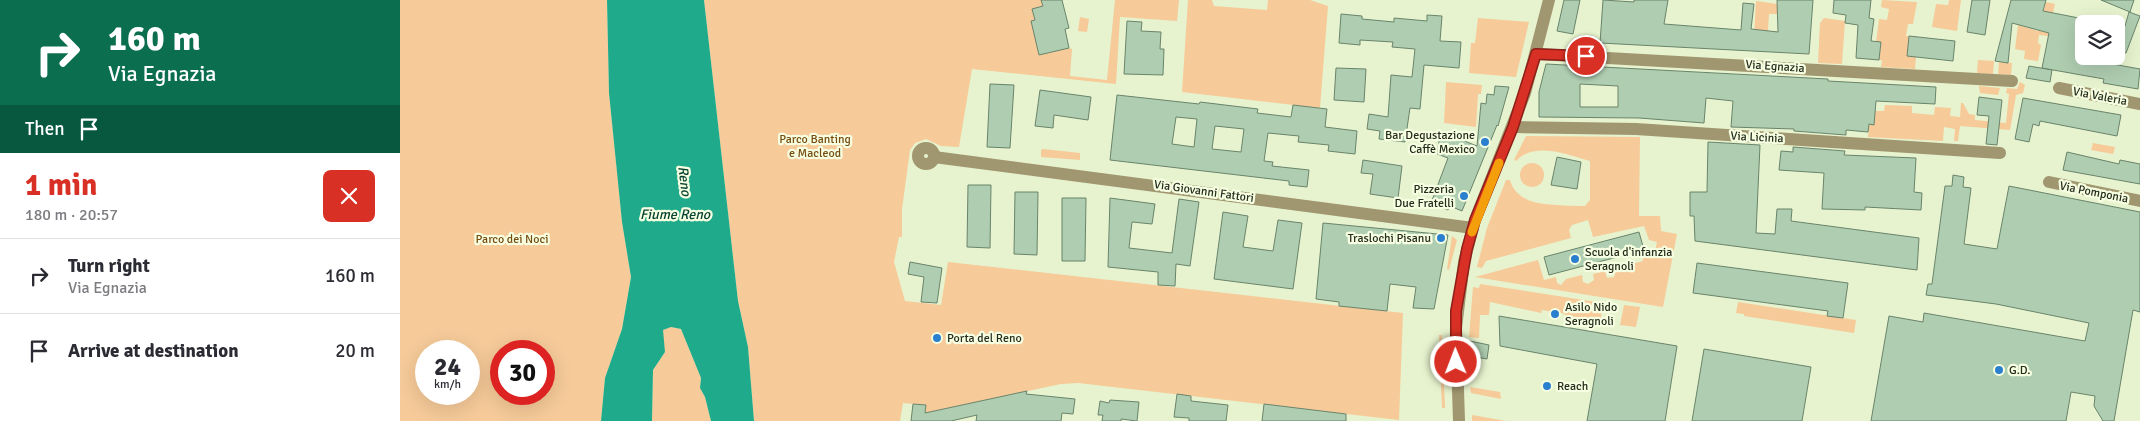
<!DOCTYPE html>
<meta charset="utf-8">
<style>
:root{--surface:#fff;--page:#f2f2f3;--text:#2b2b33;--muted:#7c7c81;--line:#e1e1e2;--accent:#d93025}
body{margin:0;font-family:Signika,sans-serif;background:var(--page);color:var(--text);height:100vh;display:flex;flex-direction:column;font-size:19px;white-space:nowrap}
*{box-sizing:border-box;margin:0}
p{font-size:16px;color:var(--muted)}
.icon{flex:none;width:28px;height:28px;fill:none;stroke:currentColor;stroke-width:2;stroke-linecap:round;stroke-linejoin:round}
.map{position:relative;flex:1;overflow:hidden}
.sheet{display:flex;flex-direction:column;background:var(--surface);width:400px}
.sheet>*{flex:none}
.guide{background:#0b6e4f;color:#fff;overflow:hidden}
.buttons{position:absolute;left:1675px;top:15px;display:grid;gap:10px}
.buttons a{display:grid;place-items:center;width:50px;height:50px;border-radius:8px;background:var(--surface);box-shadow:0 5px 20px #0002;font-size:25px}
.speed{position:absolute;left:15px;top:340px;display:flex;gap:10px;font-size:25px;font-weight:700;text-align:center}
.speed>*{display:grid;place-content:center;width:65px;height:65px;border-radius:50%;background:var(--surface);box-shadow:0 5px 20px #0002;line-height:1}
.speed small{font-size:12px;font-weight:400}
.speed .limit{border:8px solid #d22;background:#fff;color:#111}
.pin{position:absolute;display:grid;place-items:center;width:42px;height:42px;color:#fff;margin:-21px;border:2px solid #fff;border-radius:50%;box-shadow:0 1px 5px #0007}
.me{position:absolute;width:55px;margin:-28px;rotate:359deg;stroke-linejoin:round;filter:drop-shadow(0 0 4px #0008)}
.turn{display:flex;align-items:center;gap:18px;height:105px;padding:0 25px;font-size:22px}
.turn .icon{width:65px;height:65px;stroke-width:2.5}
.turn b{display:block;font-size:35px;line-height:42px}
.then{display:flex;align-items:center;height:48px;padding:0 25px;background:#0003;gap:10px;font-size:19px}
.round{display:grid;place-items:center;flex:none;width:52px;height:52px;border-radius:8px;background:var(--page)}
.overview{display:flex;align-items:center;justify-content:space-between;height:85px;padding:0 25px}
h1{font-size:30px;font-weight:800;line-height:38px;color:var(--accent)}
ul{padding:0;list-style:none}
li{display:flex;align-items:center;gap:15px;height:75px;padding:0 25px;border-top:1px solid var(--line)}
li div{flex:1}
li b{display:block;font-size:19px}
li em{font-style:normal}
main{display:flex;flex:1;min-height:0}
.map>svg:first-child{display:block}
</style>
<main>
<section class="sheet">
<div class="guide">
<div class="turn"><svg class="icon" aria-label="right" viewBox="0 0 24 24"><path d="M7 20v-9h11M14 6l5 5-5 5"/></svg><div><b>160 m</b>Via Egnazia</div></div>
<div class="then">Then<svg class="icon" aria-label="arrive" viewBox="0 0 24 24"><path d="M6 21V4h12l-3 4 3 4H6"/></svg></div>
</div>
<div class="overview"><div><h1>1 min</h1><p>180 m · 20:57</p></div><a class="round" style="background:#d93025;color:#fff"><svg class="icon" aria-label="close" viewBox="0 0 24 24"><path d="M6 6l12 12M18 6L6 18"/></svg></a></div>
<ul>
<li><svg class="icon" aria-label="right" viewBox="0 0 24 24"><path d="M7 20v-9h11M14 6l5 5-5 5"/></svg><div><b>Turn right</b><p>Via Egnazia</p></div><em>160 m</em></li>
<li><svg class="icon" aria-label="arrive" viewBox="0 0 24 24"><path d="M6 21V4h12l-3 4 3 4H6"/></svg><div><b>Arrive at destination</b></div><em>20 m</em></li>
</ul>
</section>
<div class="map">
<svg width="1740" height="421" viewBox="0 0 1740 421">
<rect width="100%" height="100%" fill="#e7f3ce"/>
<g fill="#f6ca99" fill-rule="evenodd">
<path d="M0,0H207L209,93L222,222L231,277L222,329L205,378L201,421H0ZM26,351H69V394H26ZM101,351H144V394H101Z"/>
<polygon points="304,0 641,0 643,6 633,9 635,20 631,21 639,55 669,48 672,49 670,76 707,80 715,0 779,0 777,21 720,17 716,84 572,69 559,147 541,146 526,139 515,143 510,150 502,209 502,237 499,237 494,262 505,301 541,305 548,262 1003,313 999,420 678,383 661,384 525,413 526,405 503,403 500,421 354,421 348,347 338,301"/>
<polygon points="788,0 812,0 814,6 867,10 868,0 910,0 928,6 920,108 782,92"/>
<polygon points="1482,0 1517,2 1513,24 1508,24 1506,36 1509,36 1516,57 1515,69 1481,67 1482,60 1479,60 1481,42 1476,42 1479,19 1487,20 1489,9 1481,7"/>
<polygon points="1549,0 1561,0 1557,31 1532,27 1536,4 1548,5"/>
<polygon points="1356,1 1377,4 1377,14 1369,14 1368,31 1364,31 1354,36"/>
<polygon points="1646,2 1655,4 1648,36 1639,35 1638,43 1641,45 1638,61 1624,59 1625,51 1615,49 1618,25 1638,31"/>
<polygon points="680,17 689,19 687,32 678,31"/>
<polygon points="1078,18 1129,22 1116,77 1069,73 1071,43 1075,43"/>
<polygon points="1424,18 1445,21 1442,64 1418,63 1420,23"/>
<polygon points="1578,60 1594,61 1593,74 1577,73"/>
<polygon points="1599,62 1612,63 1611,75 1598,74"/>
<polygon points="1046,82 1082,85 1081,94 1078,94 1076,127 1044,123"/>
<polygon points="1620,82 1625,85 1623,93 1616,95 1610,130 1560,126 1558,141 1554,141 1555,129 1544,127 1543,141 1468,137 1469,124 1474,124 1475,111 1484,111 1485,105 1512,106 1512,113 1534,115 1535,107 1551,108 1550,116 1560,117 1561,103 1563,103 1569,114 1575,115 1575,120 1606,123 1609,94 1606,93 1607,88 1617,89"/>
<polygon points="1579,86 1600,88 1598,95 1580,93"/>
<path d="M1126,136L1240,137L1239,216H1260L1261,231L1277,234L1263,307L1075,277L1138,260L1144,280L1156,277L1157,283L1161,285L1166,279L1182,275L1183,282L1188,284L1194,280L1193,274L1205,271L1207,278L1214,277L1217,268L1243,261L1242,255L1255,251L1257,242L1249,240L1244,226L1193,237L1188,220L1172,225L1169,230L1171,238L1086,261L1082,268L1077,267L1087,228L1106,180H1110C1118,208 1153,204 1177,206H1185L1190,200V161C1167,155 1135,141 1116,161L1114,160Z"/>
<polygon points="1693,143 1715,147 1713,154 1691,150"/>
<polygon points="643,149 680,153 680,160 641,157 641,150"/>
<circle cx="1132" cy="175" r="12"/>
<polygon points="1052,236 1057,240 1049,270 1047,269"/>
<polygon points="1080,284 1203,303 1200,323 1165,317 1165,314 1142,310 1141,313 1090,302 1089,315 1080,315 1079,338 1069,337 1073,287 1079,288"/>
<polygon points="1338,302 1456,320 1454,333 1344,316 1344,314 1336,313"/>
<polygon points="1224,305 1240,307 1236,327 1220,325"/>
<polygon points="271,327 281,329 301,378 300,388 305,397 311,421 252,421 253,370 265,352 262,330"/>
<polygon points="1039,335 1042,335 1045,408 1042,408"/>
<polygon points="1070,387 1100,392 1101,399 1071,393"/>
<polygon points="1072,415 1106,421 1072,421"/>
</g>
<polygon fill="#1faa8b" points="207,0 304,0 338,301 348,347 354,421 311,421 305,397 300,388 301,378 281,329 271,327 263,330 265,352 253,370 252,421 201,421 205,378 222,329 231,277 222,222 209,93"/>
<g fill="#afcdb1" stroke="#69846b" fill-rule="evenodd">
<polygon points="641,0 662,0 669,28 665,29 669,48 639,55 631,21 635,20 632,9 643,6"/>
<polygon points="1164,0 1180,0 1173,34 1157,31"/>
<polygon points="1203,0 1234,2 1234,0 1268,0 1264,24 1341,30 1343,3 1354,4 1351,29 1378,32 1377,0 1413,0 1409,54 1200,43"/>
<polygon points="1434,0 1471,0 1469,18 1474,19 1471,41 1481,42 1479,60 1456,58 1458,25 1445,23 1446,15 1433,13"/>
<polygon points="1572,0 1590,0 1585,35 1567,32"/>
<polygon points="1611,0 1646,0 1643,11 1684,19 1684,56 1691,56 1690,60 1740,69 1738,89 1703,83 1704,79 1642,68 1649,33 1612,23 1608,63 1595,61"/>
<polygon points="1701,0 1734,0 1730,12"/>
<polygon points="1729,12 1740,16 1726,53 1719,51 1722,40 1716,38 1716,25 1725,26"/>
<polygon points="941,14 962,16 962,19 994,22 994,18 1027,21 1027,15 1042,16 1040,41 1061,42 1059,68 1024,65 1020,109 1010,108 1005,142 979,139 980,131 967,129 969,114 988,117 991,75 1012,77 1015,49 992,47 993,42 960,40 960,45 939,43"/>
<polygon points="727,21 742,22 741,31 761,32 760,49 764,49 763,75 724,74"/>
<polygon points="1509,36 1555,41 1553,61 1507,56"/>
<path d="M1146,64L1428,79V81L1536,87L1535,104L1476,101L1474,125L1469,124L1468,132L1446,130V135L1394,131V129L1331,127L1333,101L1306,98L1304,123L1239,118L1139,117V92ZM1180,84L1218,86V107H1180Z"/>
<polygon points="1629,66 1652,70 1650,82 1626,78"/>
<polygon points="936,68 966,69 964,102 934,100"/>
<polygon points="590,84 614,85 610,148 587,147"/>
<polygon points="1095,86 1109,87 1098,126 1097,125 1062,211 1050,206 1048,210 1031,203 1048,158 1037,154 1040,136 1057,138 1077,146 1081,103 1086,104 1087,94 1094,95"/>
<polygon points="640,90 691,97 688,120 654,115 653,128 635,126"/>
<path d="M717,95L799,104L800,102L858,109L857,113L891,117L893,105L927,109L925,127L957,131L955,154L928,151L929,145L898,142L899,136L868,133L864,161L873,162L872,166L909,170L907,187L889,185V181L710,160ZM776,117L797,119L794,147L772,144ZM815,126L844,129L841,152L812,149Z"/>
<polygon points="1579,97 1602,100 1597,145 1586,144 1589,116 1577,115"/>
<polygon points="1623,98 1721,115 1717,136 1640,121 1639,126 1633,124 1629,142 1615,139"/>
<polygon points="1308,142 1360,145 1356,233 1375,234 1377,209 1392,209 1391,221 1519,238 1517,270 1295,241 1294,216 1290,216 1290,192 1307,192"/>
<polygon points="1393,147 1445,151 1444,155 1516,158 1514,192 1522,193 1521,210 1465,207 1465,210 1422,209 1424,173 1379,170 1381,151 1393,152"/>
<polygon points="1667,152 1719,164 1720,160 1740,164 1740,184 1663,170"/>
<polygon points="1157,157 1181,162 1177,189 1151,185"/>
<polygon points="963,160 1002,166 998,198 970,194 973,174 961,173"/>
<polygon points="1553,175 1564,177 1563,187 1571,188 1564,244 1597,249 1609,186 1740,212 1740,312 1733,310 1714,421 1703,421 1694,406 1695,396 1671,392 1666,421 1471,421 1489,316 1523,322 1524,313 1685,341 1689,323 1596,304 1526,295 1528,284 1532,284 1545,186 1552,186"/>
<polygon points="568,185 591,185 590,248 567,247"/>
<polygon points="615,192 638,192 637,255 614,254"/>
<polygon points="662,198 686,198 685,261 662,261"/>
<polygon points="710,198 755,204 752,224 732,222 729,248 772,253 779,199 799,202 790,266 776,264 775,286 758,285 758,272 708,267"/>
<polygon points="823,212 848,216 843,247 873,251 878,220 902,223 893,289 814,279"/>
<polygon points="923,223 1048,235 1034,309 1013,308 1016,287 990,284 987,311 939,306 939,302 916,299"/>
<polygon points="1239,232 1244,250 1149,275 1144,257"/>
<polygon points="510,262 542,268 537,303 521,302 524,277 508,274"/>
<polygon points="1297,263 1448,283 1443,318 1427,316 1428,311 1293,293"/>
<polygon points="1099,316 1277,346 1265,421 1187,421 1197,364 1100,346"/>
<polygon points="1070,341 1089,345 1087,359 1070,356"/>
<polygon points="1304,349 1411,367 1402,421 1292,421"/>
<polygon points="627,391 626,394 675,399 673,414 662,413 661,421 576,421 577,415 551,421 511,421 513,404 526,405 525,413"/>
<polygon points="777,394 791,396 791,401 828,405 826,421 789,421 789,418 774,417"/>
<polygon points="710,400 739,402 737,421 721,419 721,421 702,421 703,415 698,415 700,401 709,403"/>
<polygon points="864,404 946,414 946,421 862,421"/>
</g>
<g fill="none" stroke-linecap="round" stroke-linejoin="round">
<g stroke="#a0966f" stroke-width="12">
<polyline points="1137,54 1612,81"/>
<polyline points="1659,88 1740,104"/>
<polyline points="1113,127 1236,129 1600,153"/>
<circle cx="526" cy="156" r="8"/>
<polyline points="534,157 1073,228"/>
<polyline points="1649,182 1740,201"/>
<polyline points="1059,421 1056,328 1064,262 1075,220 1125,93 1149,0"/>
</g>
</g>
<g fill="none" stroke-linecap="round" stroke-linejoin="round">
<g stroke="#8d1f18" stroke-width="12">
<polyline id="route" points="1056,362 1056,311 1067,249 1075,220 1113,127 1136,54 1186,56"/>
</g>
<use href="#route" stroke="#d93025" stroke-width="9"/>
<polyline stroke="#f59e0b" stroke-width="9" points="1072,232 1099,163"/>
</g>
<g fill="#2a7fce" stroke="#f6ffe1" stroke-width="2">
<circle cx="1085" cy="142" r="5"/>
<circle cx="1064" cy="196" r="5"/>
<circle cx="1041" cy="238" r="5"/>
<circle cx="1175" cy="259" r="5"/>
<circle cx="1155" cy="314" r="5"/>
<circle cx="537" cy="338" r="5"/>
<circle cx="1599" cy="370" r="5"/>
<circle cx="1147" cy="386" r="5"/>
</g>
<g text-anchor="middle" stroke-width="4.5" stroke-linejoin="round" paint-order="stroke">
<g font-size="12" fill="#272b1d" stroke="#f6ffe1">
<text transform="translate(1375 66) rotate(4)" y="4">Via Egnazia</text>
<text transform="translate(1700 96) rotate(11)" y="4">Via Valeria</text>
<text transform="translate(1357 137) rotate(3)" y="4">Via Licinia</text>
<text transform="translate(804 191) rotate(8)" y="4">Via Giovanni Fattori</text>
<text transform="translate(1694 192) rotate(11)" y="4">Via Pomponia</text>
</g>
<g font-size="12" fill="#272b1d" stroke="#f6ffe1" text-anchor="start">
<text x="1075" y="139" text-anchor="end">Bar Degustazione<tspan x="1075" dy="14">Caffè Mexico</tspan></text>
<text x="1054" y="193" text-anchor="end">Pizzeria<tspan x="1054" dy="14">Due Fratelli</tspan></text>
<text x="1031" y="242" text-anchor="end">Traslochi Pisanu</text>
<text x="1185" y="256">Scuola d'infanzia<tspan x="1185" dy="14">Seragnoli</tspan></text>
<text x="1165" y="311">Asilo Nido<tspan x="1165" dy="14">Seragnoli</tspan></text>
<text x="547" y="342">Porta del Reno</text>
<text x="1609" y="374">G.D.</text>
<text x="1157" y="390">Reach</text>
</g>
<g font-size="12" fill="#764c11" stroke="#f6ffe1">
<text x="415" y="143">Parco Banting<tspan x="415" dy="14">e Macleod</tspan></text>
<text x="112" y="243">Parco dei Noci</text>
</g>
<g font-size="14" font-style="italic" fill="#094235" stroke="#f6ffe1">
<text transform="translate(285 181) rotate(83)" y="5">Reno</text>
<text x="275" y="219">Fiume Reno</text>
</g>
</g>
</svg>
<div class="buttons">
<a><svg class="icon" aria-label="layers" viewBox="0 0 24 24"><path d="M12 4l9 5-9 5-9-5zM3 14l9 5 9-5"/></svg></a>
</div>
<div class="speed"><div>24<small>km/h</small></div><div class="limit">30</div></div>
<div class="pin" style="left:1186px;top:56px;background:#d93025"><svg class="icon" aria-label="arrive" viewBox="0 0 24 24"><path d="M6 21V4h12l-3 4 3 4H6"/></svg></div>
<svg class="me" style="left:1056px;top:362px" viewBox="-20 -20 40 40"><circle r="17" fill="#d93025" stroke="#fff" stroke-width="3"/><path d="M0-11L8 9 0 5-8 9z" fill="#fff"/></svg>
</div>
</main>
